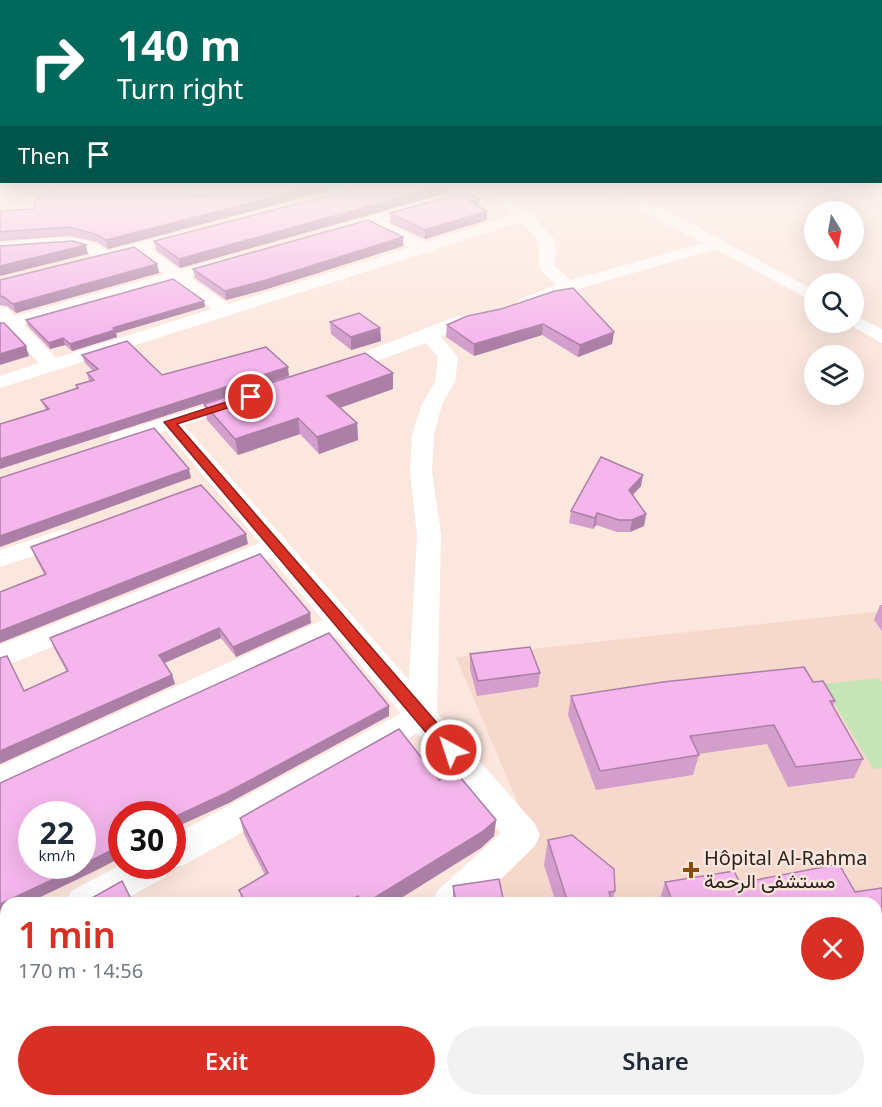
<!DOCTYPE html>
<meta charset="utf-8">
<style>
:root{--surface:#fff;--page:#f2f2f3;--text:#1f2937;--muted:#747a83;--accent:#d93025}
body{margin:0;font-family:"Noto Sans",Vazirmatn,sans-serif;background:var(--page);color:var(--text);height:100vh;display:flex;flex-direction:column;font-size:22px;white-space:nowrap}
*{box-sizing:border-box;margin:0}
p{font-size:20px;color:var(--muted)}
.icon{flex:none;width:33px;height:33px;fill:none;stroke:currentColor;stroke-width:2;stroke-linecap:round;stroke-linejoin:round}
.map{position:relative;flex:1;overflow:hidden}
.details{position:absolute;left:0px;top:897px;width:882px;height:210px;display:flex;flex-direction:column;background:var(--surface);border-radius:18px 18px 0 0;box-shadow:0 6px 24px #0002}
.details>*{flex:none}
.banner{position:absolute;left:0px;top:0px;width:882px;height:183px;box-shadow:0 6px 24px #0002;background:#00695c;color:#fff;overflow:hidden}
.needle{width:39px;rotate:169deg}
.tools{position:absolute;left:804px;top:201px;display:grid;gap:12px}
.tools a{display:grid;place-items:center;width:60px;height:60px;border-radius:50%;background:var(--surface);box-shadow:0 6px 24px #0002;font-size:30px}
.speed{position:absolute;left:18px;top:801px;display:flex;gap:12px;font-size:30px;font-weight:700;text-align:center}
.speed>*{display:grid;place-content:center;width:78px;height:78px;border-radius:50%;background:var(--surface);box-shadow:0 6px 24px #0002;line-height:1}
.speed small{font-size:15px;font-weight:400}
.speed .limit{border:9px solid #d22;background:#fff;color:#111}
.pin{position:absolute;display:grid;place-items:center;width:51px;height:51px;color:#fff;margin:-26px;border:3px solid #fff;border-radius:50%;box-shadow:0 2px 6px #0007}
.me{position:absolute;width:66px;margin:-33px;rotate:320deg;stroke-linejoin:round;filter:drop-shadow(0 0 4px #0008)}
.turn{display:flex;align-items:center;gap:21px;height:126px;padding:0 18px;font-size:27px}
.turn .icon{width:78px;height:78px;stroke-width:2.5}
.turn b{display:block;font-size:42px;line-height:51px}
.then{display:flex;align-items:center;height:57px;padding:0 18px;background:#0003;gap:12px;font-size:22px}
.round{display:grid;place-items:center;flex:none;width:63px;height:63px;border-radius:32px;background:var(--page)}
.summary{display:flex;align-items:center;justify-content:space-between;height:102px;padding:0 18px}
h1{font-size:36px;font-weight:600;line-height:45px;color:var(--accent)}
.primary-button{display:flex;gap:12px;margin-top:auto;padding:12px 18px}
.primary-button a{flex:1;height:69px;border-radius:36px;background:var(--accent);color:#fff;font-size:24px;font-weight:600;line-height:69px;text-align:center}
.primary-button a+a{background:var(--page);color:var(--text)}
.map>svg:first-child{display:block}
</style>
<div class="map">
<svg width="882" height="1107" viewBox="0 0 882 1107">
<rect width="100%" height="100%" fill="#fce7de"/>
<polygon fill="#f6d9cc" points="882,611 882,1107 492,1107 491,1101 876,1101 876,903 468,903 532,837 456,657"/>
<polygon fill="#c6e5b6" points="879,678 882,682 882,768 873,769 823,684"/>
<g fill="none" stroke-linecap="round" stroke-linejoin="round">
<g fill="#fff" fill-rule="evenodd">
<polygon points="0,186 66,186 59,190 0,194"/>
<path d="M478,186H497L530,213L555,240V267L571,280L704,243L649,215L604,186H621L814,290V302L716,249L574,290L532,307H520L517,303L520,299L556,285L539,268V241L522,222L436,249L434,252L425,253L0,388V376L39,363L8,330L0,331V307L7,308L15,316L165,274L136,253C127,255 106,265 98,261C89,257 89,250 75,247L0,253V243C35,240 78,229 108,251L188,230L193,232L196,235L193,238L151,249L180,270L227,257L233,259L235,262L233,265L190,277L228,304L411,247L369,226L337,235L329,230L332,227ZM488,192L514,215L426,242L384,221ZM175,282L212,309L56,358L24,325Z"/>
<polygon points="480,312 486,313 489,317 486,321 466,325 441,337 458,357 455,382 442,404 434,435 432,471 441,535 437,713 535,824 540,835 535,846 476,903 432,903 437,891 501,833 417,733 184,865 169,869 165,877 119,903 66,903 71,891 122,864 172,866 172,836 401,713 337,637 0,795 0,766 323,620 271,558 0,668 0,645 260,543 166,431 120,446 112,444 109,439 112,434 233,397 247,397 250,401 247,405 184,425 409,680 417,535 410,471 412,435 422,404 435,382 438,357 426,343 347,372 340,374 330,368 333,364 455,317"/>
<polygon points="854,315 882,329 882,343 848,324 854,322"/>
<polygon points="64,529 73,531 76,537 73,543 0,567 0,550"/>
<polygon points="6,927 6,966 0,969 0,930"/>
<polygon points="114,1101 163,1101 161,1107 111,1107"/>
</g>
</g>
<g fill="#d39dcc">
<polygon points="347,186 108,249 97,242 70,236 0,241 0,211 195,196"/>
<polygon points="366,186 447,186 447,193 180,268 156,250 154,241"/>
<polygon points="479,207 487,220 425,239 390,223 390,213"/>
<polygon points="403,246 267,289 226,300 195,278 193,269"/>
<polygon points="157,264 159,273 16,313 7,306 0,305 0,280"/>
<polygon points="205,307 117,333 116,333 117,337 72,351 65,345 50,349 28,326 26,320"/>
<polygon points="501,309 614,332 612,344 578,357 542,335 474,356 446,337 447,325"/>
<polygon points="330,322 380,328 381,341 351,350 331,334"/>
<polygon points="82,355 162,375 289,376 0,469 0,424 46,410 41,400 77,388 76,385 89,381 87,373 93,371 85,363"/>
<polygon points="393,389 340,408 357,423 358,440 319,454 300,434 238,455 207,420 204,404"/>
<polygon points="641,486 633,495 646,514 644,526 630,532 617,532 596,525 593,529 569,523 571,511"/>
<polygon points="248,544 44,574 35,557 31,547"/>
<polygon points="880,605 882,605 882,631 874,620"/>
<polygon points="311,623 236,657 221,638 165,663 172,675 175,684 0,764 0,658 24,691 67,672 54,648 50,638"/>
<polygon points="470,654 540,673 538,687 477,696 470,669"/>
<polygon points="813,682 835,701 833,706 863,759 854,778 788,787 767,744 698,754 699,755 693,775 596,790 568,715 571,696"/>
<polygon points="439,780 496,820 494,836 481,848 393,903 243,903 239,890 265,875 244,834 240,818"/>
<polygon points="548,840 615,891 612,903 556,903 544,865"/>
<polygon points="665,882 740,883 855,892 882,888 882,942 876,943 876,903 661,903 660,899"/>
<polygon points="453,886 504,903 453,903"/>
<polygon points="488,1101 688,1101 691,1107 489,1107"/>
</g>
<g fill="#ac7fa6">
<polygon points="316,186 347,186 108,249 106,240"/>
<polygon points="442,186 447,186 447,193 180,268 179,259"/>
<polygon points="479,199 479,208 470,202"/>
<polygon points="487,211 487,220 425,239 425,230"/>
<polygon points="403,237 403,246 267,289 226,300 225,291"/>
<polygon points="86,245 88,254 0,276 0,266"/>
<polygon points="157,264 159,273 16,313 13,304"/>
<polygon points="204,301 205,307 116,333 117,337 72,351 70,344 113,328"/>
<polygon points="543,324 542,335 474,356 474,344"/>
<polygon points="380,328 381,341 351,350 351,337"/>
<polygon points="614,332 612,344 578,357 580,345"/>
<polygon points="63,338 65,345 50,349 49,343"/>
<polygon points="26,346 29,356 0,365 0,354"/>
<polygon points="288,367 289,376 0,469 0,459"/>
<polygon points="393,373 393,389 328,412 327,396"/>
<polygon points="298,418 300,434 238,455 235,439"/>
<polygon points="357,423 358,440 319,454 317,437"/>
<polygon points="189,469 191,478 0,547 0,536"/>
<polygon points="643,475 641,486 627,501 629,490"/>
<polygon points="597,513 596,525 593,529 595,518"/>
<polygon points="646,514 644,526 630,532 632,520"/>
<polygon points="246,534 248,544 0,643 0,631"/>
<polygon points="310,613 311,623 236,657 233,647"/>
<polygon points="219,628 221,638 162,664 159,655"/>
<polygon points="172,675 175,684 0,764 0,751"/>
<polygon points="389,706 389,716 229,803 172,829 172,818"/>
<polygon points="496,820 494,836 481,848 393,903 366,903"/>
<polygon points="120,846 122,849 122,857 97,870 28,903 6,903 6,913 0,915 0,904"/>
<polygon points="358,896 359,903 346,903"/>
<polygon points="21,1101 34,1101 25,1107"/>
</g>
<g fill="#f5b6ed" stroke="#ac7fa6" stroke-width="1.5">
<polygon points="98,186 182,186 195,196 244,193 243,186 316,186 106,240 95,234 68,227 0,232 0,211 33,209 36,198 41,197 44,190"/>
<polygon points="366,186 442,186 179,259 154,241"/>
<polygon points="465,192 479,199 470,202 487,211 425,230 390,213"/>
<polygon points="368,220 403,237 266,280 225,291 193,269"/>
<polygon points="73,241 86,245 0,266 0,246"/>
<polygon points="134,247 157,264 13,304 4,297 0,296 0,280"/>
<polygon points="173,279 204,301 116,327 113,328 115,330 70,344 63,338 49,343 26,320"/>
<polygon points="573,288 614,332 580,345 543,324 474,344 447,325 467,316 501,309 555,291"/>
<polygon points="359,313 380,328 351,337 330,322"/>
<polygon points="0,323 4,323 26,346 0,354"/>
<polygon points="127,341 162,375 266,347 288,367 0,459 0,424 49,409 41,400 78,388 76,385 94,380 87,373 98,369 82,355"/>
<polygon points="365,353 393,373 327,396 357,423 317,437 298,418 235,439 204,404"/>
<polygon points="154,428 189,469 0,536 0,478"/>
<polygon points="601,457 643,475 629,490 646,514 632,520 619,520 597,513 595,518 571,511"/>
<polygon points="201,485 246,534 0,631 0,592 46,574 31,547"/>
<polygon points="260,554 310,613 233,647 219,628 159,655 172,675 0,751 0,658 7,656 24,691 68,671 50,638"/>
<polygon points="329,633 389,706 226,793 172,818 172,814 122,814 122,841 119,843 120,846 82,865 82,814 32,814 32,866 82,866 0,904 0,783"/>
<polygon points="530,647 540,673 478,681 470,654"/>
<polygon points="804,667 813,682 823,681 835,701 830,701 863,759 796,767 774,725 690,736 699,755 600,771 571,696 663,682"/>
<polygon points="399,729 439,780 455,771 496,820 482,832 366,903 363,903 358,896 346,903 246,903 239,890 268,873 240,818"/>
<polygon points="572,835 614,869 615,891 609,892 612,903 565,903 568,903 548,840"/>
<polygon points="839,864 855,892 882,888 882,927 876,929 876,903 673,903 665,882 734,871 740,883"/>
<polygon points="499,879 504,903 456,903 453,886"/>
<polygon points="122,881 133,903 83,903"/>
<polygon points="6,1029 6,1073 0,1056 0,1033"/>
<polygon points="195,1101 215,1101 217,1107 185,1107"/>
<polygon points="494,1101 688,1101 691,1107 495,1107"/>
</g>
<linearGradient id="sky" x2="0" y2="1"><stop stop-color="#6faee0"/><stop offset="0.55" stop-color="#fef4f0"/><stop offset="1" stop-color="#fef4f0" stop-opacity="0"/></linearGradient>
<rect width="882" height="341" fill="url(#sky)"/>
<polygon fill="#d93025" stroke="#8d1f18" stroke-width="1.5" points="251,394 257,397 255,399 177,424 457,746 459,750 457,755 445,755 164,422"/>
<path fill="#874d02" stroke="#fce7de" stroke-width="2" d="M688 861h6v6h6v6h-6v6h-6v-6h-6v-6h6z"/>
<g text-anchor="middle" stroke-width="5" stroke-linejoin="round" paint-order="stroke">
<g font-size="20" fill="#2b231f" stroke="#fce7de" text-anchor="start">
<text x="704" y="865">Hôpital Al-Rahma<tspan x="704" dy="23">مستشفى الرحمة</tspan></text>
</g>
</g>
</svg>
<div class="tools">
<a><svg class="needle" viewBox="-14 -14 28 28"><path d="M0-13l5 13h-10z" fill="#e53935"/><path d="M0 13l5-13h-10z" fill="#747a83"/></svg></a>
<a><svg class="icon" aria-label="search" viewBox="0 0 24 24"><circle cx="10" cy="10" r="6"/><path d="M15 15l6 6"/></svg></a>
<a><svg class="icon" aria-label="layers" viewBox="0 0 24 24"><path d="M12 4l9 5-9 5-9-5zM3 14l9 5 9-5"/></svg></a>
</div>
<div class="speed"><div>22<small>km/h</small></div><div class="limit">30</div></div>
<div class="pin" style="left:251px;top:397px;background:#d93025"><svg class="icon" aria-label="arrive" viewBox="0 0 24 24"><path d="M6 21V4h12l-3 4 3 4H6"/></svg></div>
<svg class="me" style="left:451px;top:750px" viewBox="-20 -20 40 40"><circle r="17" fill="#d93025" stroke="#fff" stroke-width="3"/><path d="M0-11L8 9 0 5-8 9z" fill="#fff"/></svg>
<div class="banner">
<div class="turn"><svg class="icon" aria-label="right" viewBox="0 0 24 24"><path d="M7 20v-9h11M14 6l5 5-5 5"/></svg><div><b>140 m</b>Turn right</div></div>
<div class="then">Then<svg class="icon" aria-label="arrive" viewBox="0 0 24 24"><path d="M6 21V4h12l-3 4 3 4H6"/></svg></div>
</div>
<section class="details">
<div class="summary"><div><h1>1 min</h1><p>170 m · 14:56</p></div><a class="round" style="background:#d93025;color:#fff"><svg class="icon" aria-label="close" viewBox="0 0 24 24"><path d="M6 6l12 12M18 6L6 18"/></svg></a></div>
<div class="primary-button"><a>Exit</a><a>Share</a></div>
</section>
</div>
